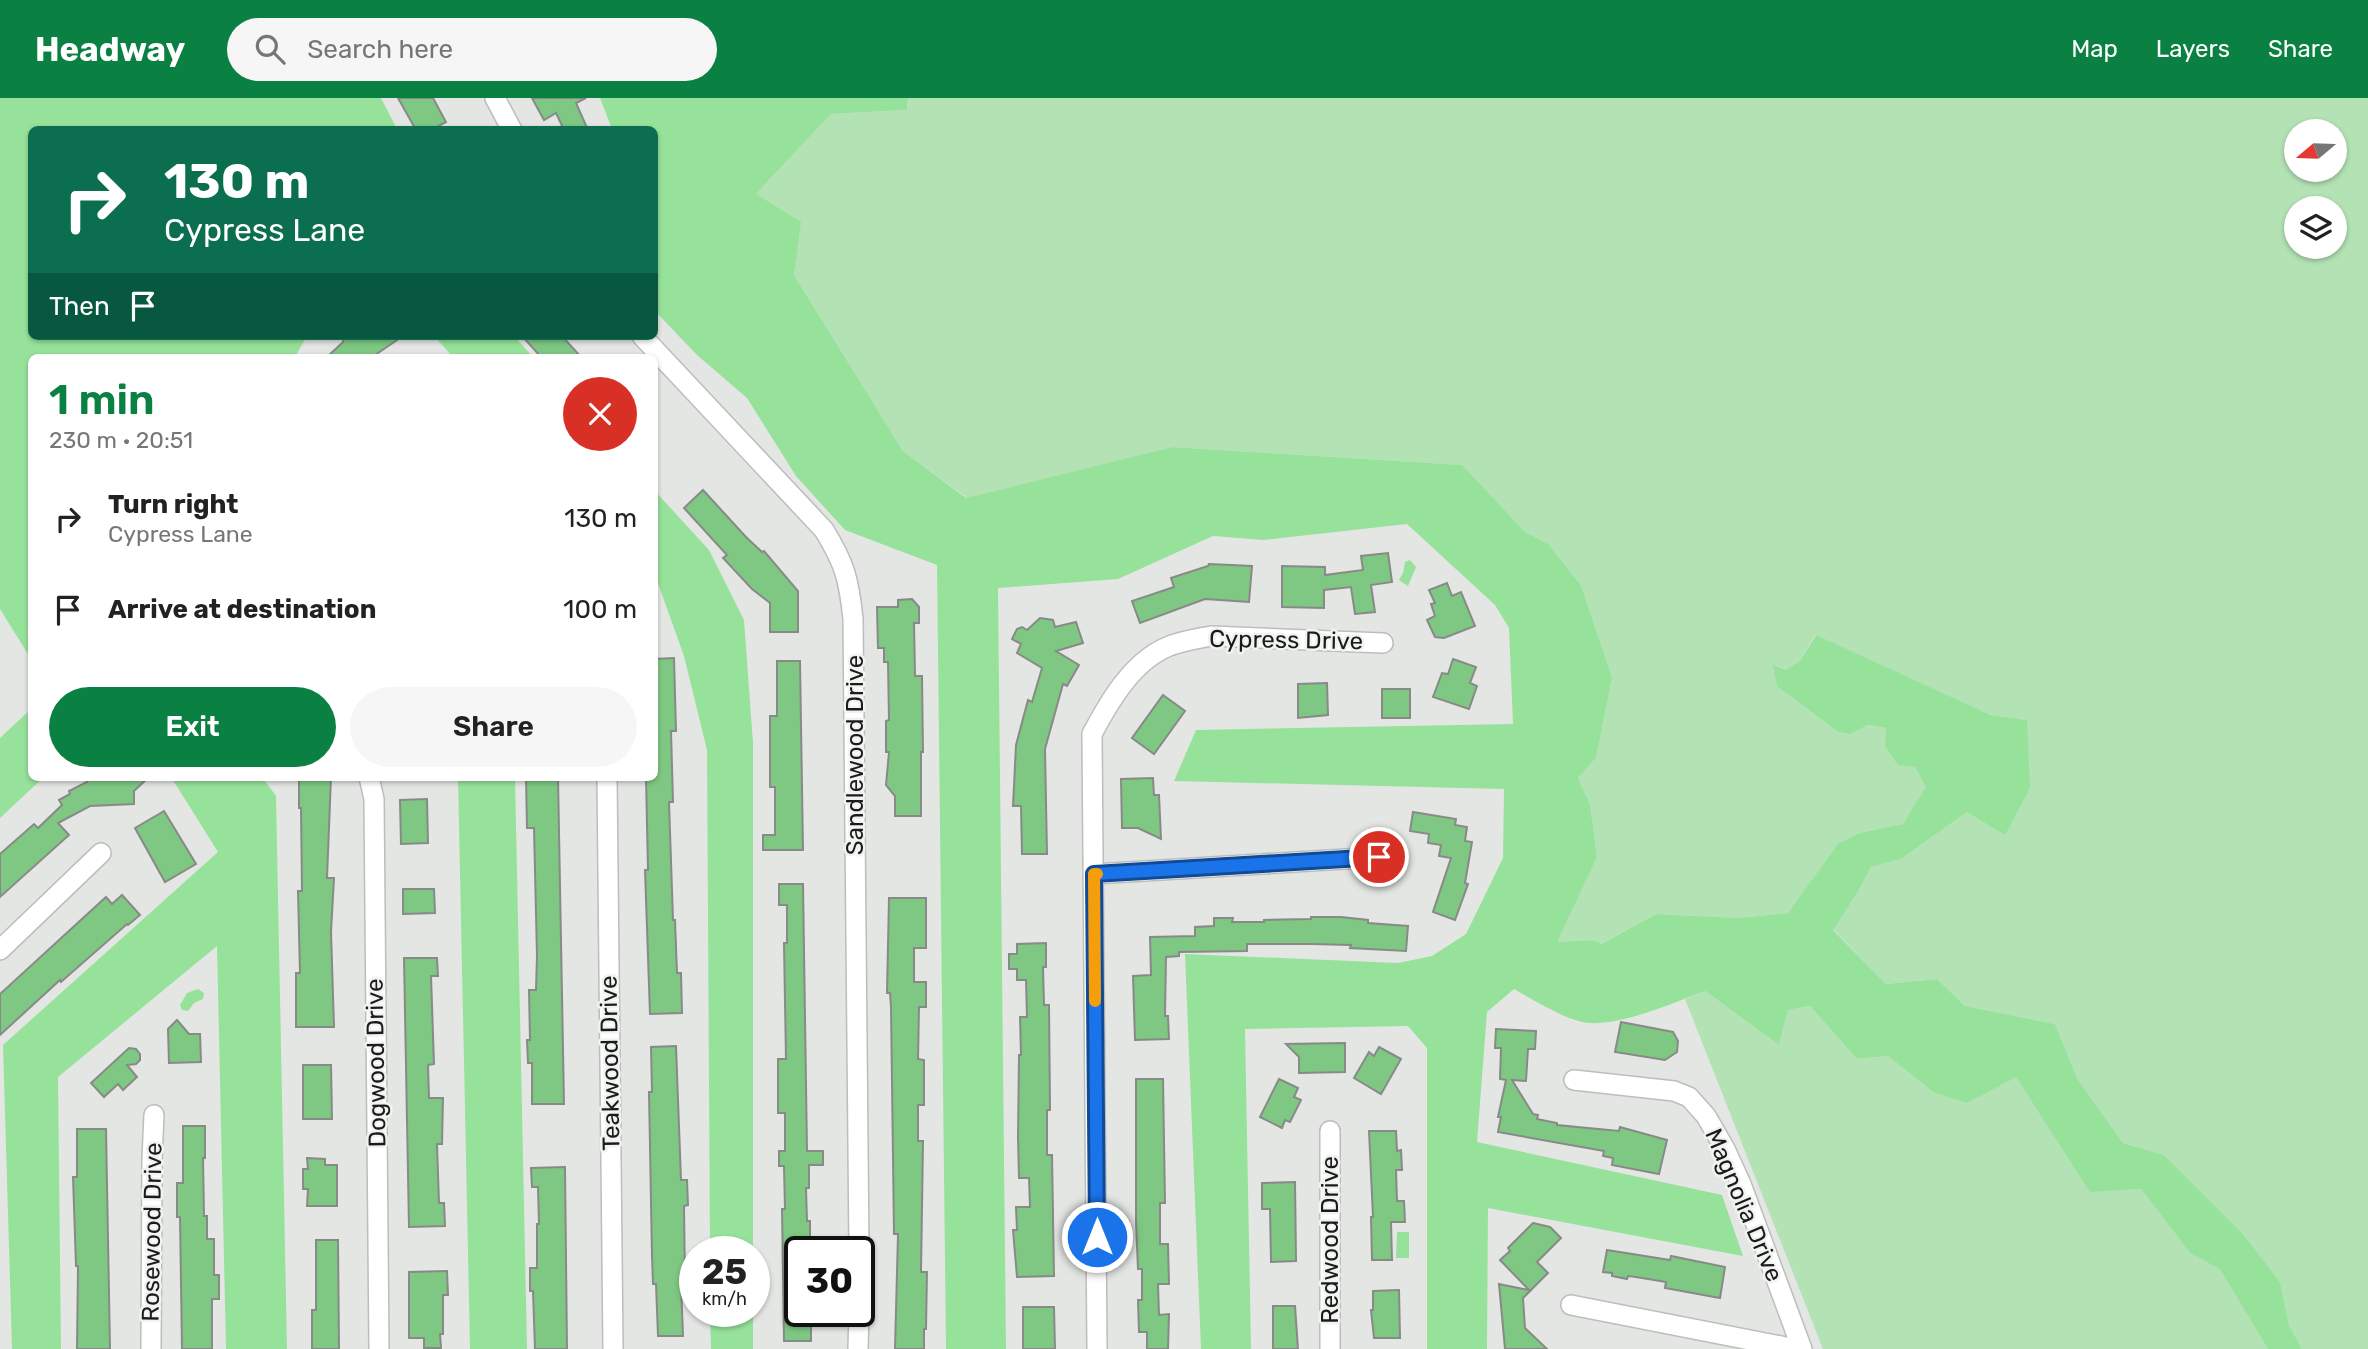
<!DOCTYPE html>
<meta charset="utf-8">
<style>
:root{--surface:#fff;--page:#f6f6f6;--text:#222;--muted:#767676;--accent:#0b8043}
body{margin:0;font-family:Rubik,sans-serif;background:var(--page);color:var(--text);height:100vh;display:flex;flex-direction:column;font-size:26px;white-space:nowrap}
*{box-sizing:border-box;margin:0}
p{font-size:23px;color:var(--muted)}
.icon{flex:none;width:38px;height:38px;fill:none;stroke:currentColor;stroke-width:2;stroke-linecap:round;stroke-linejoin:round}
.map{position:relative;flex:1;overflow:hidden}
.drawer{position:absolute;left:28px;top:256px;width:630px;height:427px;display:flex;flex-direction:column;background:var(--surface);border-radius:10px;box-shadow:0 2px 5px #0004}
.drawer>*{flex:none}
.top-card{position:absolute;left:28px;top:28px;width:630px;height:214px;border-radius:10px;box-shadow:0 2px 5px #0004;background:#0b6e4f;color:#fff;overflow:hidden}
.needle{width:46px;rotate:251deg}
.tools{position:absolute;left:2284px;top:21px;display:grid;gap:14px}
.tools a{display:grid;place-items:center;width:63px;height:63px;border-radius:50%;background:var(--surface);box-shadow:0 2px 5px #0004;font-size:35px}
.speed{position:absolute;left:679px;top:1138px;display:flex;gap:14px;font-size:35px;font-weight:700;text-align:center}
.speed>*{display:grid;place-content:center;width:91px;height:91px;border-radius:50%;background:var(--surface);box-shadow:0 2px 5px #0004;line-height:1}
.speed small{font-size:18px;font-weight:400}
.speed .limit{border:4px solid #111;border-radius:10px;background:#fff;color:#111}
.pin{position:absolute;display:grid;place-items:center;width:60px;height:60px;color:#fff;margin:-30px;border:4px solid #fff;border-radius:50%;box-shadow:0 2px 7px #0007}
.me{position:absolute;width:77px;margin:-38px;rotate:0deg;stroke-linejoin:round;filter:drop-shadow(0 0 5px #0008)}
.turn{display:flex;align-items:center;gap:24px;height:147px;padding:0 21px;font-size:32px}
.turn .icon{width:91px;height:91px;stroke-width:2.5}
.turn b{display:block;font-size:49px;line-height:60px}
.then{display:flex;align-items:center;height:66px;padding:0 21px;background:#0003;gap:14px;font-size:26px}
.round{display:grid;place-items:center;flex:none;width:74px;height:74px;border-radius:37px;background:var(--page)}
.overview{display:flex;align-items:center;justify-content:space-between;height:119px;padding:0 21px}
h1{font-size:42px;font-weight:600;line-height:52px;color:var(--accent)}
.primary-button{display:flex;gap:14px;margin-top:auto;padding:14px 21px}
.primary-button a{flex:1;height:80px;border-radius:42px;background:var(--accent);color:#fff;font-size:28px;font-weight:600;line-height:80px;text-align:center}
.primary-button a+a{background:var(--page);color:var(--text)}
ul{padding:0;list-style:none}
li{display:flex;align-items:center;gap:21px;height:91px;padding:0 21px}
li div{flex:1}
li b{display:block;font-size:26px}
li em{font-style:normal}
header{display:flex;align-items:center;gap:42px;box-sizing:border-box;height:98px;padding:0 35px;background:var(--accent);color:#fff}
header strong{font-size:33px}
nav{display:flex;gap:38px;margin-inline-start:auto;font-size:24px}
.search{width:490px;height:63px;background:var(--page);display:flex;align-items:center;gap:18px;box-sizing:border-box;padding:0 24px;border-radius:38px;color:var(--muted);font-size:26px}
.map>svg:first-child{display:block}
</style>
<header>
<strong>Headway</strong>
<div class="search"><svg class="icon" aria-label="search" viewBox="0 0 24 24"><circle cx="10" cy="10" r="6"/><path d="M15 15l6 6"/></svg>Search here</div>
<nav><a>Map</a><a>Layers</a><a>Share</a></nav>
</header>
<div class="map">
<svg width="2368" height="1251" viewBox="0 0 2368 1251">
<rect width="100%" height="100%" fill="#e3e6e3"/>
<g fill="#b3e2b4" fill-rule="evenodd">
<path d="M908,0H2368V1251H2302L2289,1227L2280,1184L2244,1137L2164,1057L2123,1045L2077,980L2055,926L1965,908L1937,881L1886,886L1833,831L1859,792L1871,769L1901,761L1967,714L2005,736L2027,622L1991,617L1815,537L1800,563L1785,572L1774,566L1850,636L1868,627L1886,630L1915,669L1927,690L1903,726L1859,735L1839,746L1788,815L1739,820L1656,816L1600,846L1592,842L1556,844L1597,759L1590,706L1578,680L1596,660L1612,580L1548,446L1525,434L1461,367L1172,349L967,400L903,353L794,177L800,124L755,97L831,16L907,12ZM2296,33H2334V72H2296ZM2296,110H2334V149H2296Z"/>
<polygon points="1705,893 1779,947 1788,912 1810,908 1857,961 1888,958 1933,994 2016,978 2090,1093 2141,1091 2190,1155 2220,1170 2268,1251 1823,1251 1685,901"/>
</g>
<g fill="#97e29b">
<polygon points="0,0 381,0 397,31 32,32 32,238 307,238 295,259 32,259 31,561 0,511"/>
<path d="M600,0H908L907,12L831,16L756,96L801,124L794,177L903,353L966,400L1172,349L1462,367L1525,434L1548,446L1581,488L1612,580L1596,660L1578,680L1590,706L1597,759L1557,844L1592,842L1601,846L1656,816L1739,820L1788,815L1838,746L1859,735L1903,726L1926,689L1915,669L1898,667L1885,648L1886,630L1868,627L1850,636L1839,634L1777,588L1773,566L1785,572L1800,563L1816,537L1991,617L2027,622L2030,690L2005,737L1967,714L1901,761L1871,769L1859,792L1833,832L1886,886L1937,881L1965,908L2055,926L2077,980L2123,1045L2164,1057L2244,1137L2280,1184L2289,1227L2302,1251H2268L2220,1171L2190,1155L2141,1091L2090,1094L2016,979L1967,1005L1933,994L1888,958L1857,961L1810,908L1788,912L1779,947L1705,893C1672,905 1624,927 1589,925C1569,924 1532,901 1514,891L1487,914L1477,1044L1722,1097L1743,1158L1488,1110L1487,1251H1427V950L1408,928L1245,931L1251,1251H1201L1185,856L1398,865L1432,858L1466,836L1503,760L1504,691L1174,683L1196,632L1513,626L1509,530L1495,507L1407,426L1263,442L1213,438L1118,481L998,490L1006,1251H946L937,467L845,432L796,378L747,300L697,257L655,213L654,32L612,31Z"/>
<polygon points="434,238 514,238 533,259 453,259"/>
<polygon points="654,392 709,452 744,522 753,645 753,1153 710,1153 707,652 684,558 655,477"/>
<polygon points="1410,462 1416,469 1408,488 1399,482 1403,475 1405,464"/>
<polygon points="31,611 32,679 44,679 0,720 0,640"/>
<polygon points="171,679 262,679 276,698 287,1251 226,1251 217,848 58,979 61,1251 12,1251 3,947 218,754"/>
<polygon points="458,679 515,679 527,1251 470,1251"/>
<polygon points="198,891 204,895 203,901 194,905 188,913 182,912 180,907 187,895"/>
<polygon points="1397,1134 1409,1134 1409,1160 1396,1160"/>
<polygon points="710,1213 753,1213 753,1251 711,1251"/>
</g>
<g fill="#7ec883" stroke="#888a88" stroke-width="2">
<polygon points="398,0 433,0 446,24 431,32 416,32"/>
<polygon points="532,0 586,0 576,5 588,32 564,32 556,15 544,22"/>
<polygon points="343,238 403,238 372,259 327,259 343,244"/>
<polygon points="522,238 562,238 581,259 541,259"/>
<polygon points="703,392 746,439 762,454 764,453 798,493 798,534 770,534 770,505 752,491 723,460 727,457 684,410"/>
<polygon points="1388,455 1392,484 1371,487 1375,514 1355,516 1351,489 1324,492 1324,510 1282,509 1282,468 1325,469 1325,477 1363,472 1361,458"/>
<polygon points="1209,466 1252,468 1249,504 1205,501 1140,525 1132,503 1174,489 1171,480 1208,468"/>
<polygon points="1447,485 1452,498 1461,494 1475,528 1444,540 1435,539 1427,522 1435,518 1431,506 1435,505 1429,492"/>
<polygon points="912,501 919,509 919,525 914,525 915,578 922,578 923,654 921,654 921,718 895,718 895,698 886,687 889,654 886,654 886,623 889,622 888,564 884,564 884,550 878,550 877,509 898,509 898,502"/>
<polygon points="1040,520 1053,522 1055,529 1076,524 1083,545 1056,553 1079,567 1067,588 1063,586 1045,651 1047,756 1022,756 1021,708 1013,708 1016,647 1028,602 1032,604 1042,570 1017,555 1021,546 1012,541 1017,531 1022,529 1027,532"/>
<polygon points="674,560 676,633 671,633 673,704 669,704 673,822 675,822 677,875 681,875 682,915 650,916 645,772 648,772 646,679 654,679 654,561"/>
<polygon points="1453,561 1476,569 1470,585 1477,588 1469,611 1433,599 1442,575 1448,576"/>
<polygon points="777,563 800,563 803,752 763,752 763,737 775,737 775,689 770,689 770,618 777,618"/>
<polygon points="1327,585 1328,617 1298,620 1298,586"/>
<rect x="1382" y="591" width="28" height="29"/>
<polygon points="1163,597 1185,613 1154,656 1132,640"/>
<polygon points="86,679 149,679 134,693 134,706 90,708 58,725 69,737 0,799 0,756 34,726 38,730 62,707 59,702 70,696 69,693 87,684"/>
<polygon points="299,679 331,679 327,780 334,780 331,834 334,929 296,929 296,875 300,875 298,793 302,793 301,710 299,710"/>
<polygon points="526,679 558,679 564,1006 532,1006 532,965 528,965 527,942 530,942 529,892 536,892 537,858 534,730 527,730"/>
<polygon points="1153,680 1154,697 1159,697 1161,741 1138,730 1122,730 1121,681"/>
<polygon points="427,701 428,745 401,746 400,702"/>
<polygon points="164,713 196,766 165,784 135,730"/>
<polygon points="1413,714 1456,721 1455,727 1467,729 1465,743 1472,744 1465,785 1468,786 1455,822 1433,814 1451,760 1439,758 1441,747 1428,745 1429,736 1410,733"/>
<polygon points="779,786 803,786 807,1053 823,1053 823,1067 809,1067 809,1090 806,1090 807,1123 810,1123 810,1153 800,1153 800,1213 811,1213 811,1243 784,1243 782,1111 785,1111 784,1068 779,1068 779,1053 785,1053 785,1015 778,1015 778,961 786,961 784,845 787,845 787,807 779,807"/>
<polygon points="403,791 434,791 435,815 403,816"/>
<polygon points="122,797 140,817 128,827 127,826 61,884 60,882 0,937 0,896 106,799 112,806"/>
<polygon points="889,800 926,800 926,850 914,850 914,884 926,884 926,909 919,909 918,961 924,962 924,1007 918,1007 918,1043 923,1043 921,1174 927,1174 926,1231 924,1231 924,1251 895,1251 898,1136 894,1136 891,909 890,895 887,895"/>
<polygon points="1311,819 1341,819 1368,822 1368,825 1408,828 1406,853 1350,850 1351,847 1312,846 1247,846 1247,853 1179,854 1179,858 1166,859 1165,918 1168,918 1169,941 1135,942 1133,878 1151,877 1150,839 1195,838 1195,829 1214,828 1214,820 1233,820 1232,824 1264,824 1264,822 1311,821"/>
<polygon points="1046,845 1046,869 1043,869 1044,907 1049,907 1050,1012 1047,1012 1047,1057 1052,1057 1054,1178 1017,1179 1013,1132 1017,1132 1016,1109 1030,1109 1029,1080 1019,1080 1018,1039 1019,957 1021,957 1020,919 1027,919 1026,882 1017,882 1017,871 1009,871 1009,856 1017,856 1017,846"/>
<polygon points="404,860 437,860 438,878 431,878 434,966 428,967 429,1000 443,1000 442,1046 437,1046 439,1105 444,1105 445,1128 409,1129"/>
<polygon points="177,922 189,936 200,936 201,964 169,965 168,931"/>
<polygon points="1621,924 1673,934 1678,943 1677,954 1665,962 1615,954"/>
<polygon points="1496,931 1536,933 1535,951 1528,951 1526,983 1512,982 1533,1016 1538,1017 1537,1021 1557,1025 1557,1027 1619,1033 1620,1029 1667,1042 1659,1076 1612,1067 1613,1060 1603,1058 1604,1053 1498,1034 1501,1019 1498,1019 1506,982 1500,981 1501,950 1495,950"/>
<polygon points="1345,945 1345,974 1299,975 1299,959 1286,946"/>
<polygon points="676,948 681,1082 687,1082 688,1107 684,1108 685,1185 681,1185 683,1238 658,1238 656,1186 653,1186 652,1158 649,994 652,994 651,949"/>
<polygon points="1379,949 1401,961 1381,996 1354,980 1369,954 1374,958"/>
<polygon points="129,950 136,951 140,956 140,962 136,966 127,967 137,979 123,992 118,986 104,999 91,985"/>
<polygon points="303,967 331,967 332,1021 303,1021"/>
<polygon points="1136,981 1163,981 1165,1105 1160,1105 1160,1146 1168,1146 1169,1186 1158,1186 1159,1217 1169,1216 1168,1251 1147,1251 1147,1234 1139,1234 1138,1202 1142,1202 1142,1171 1138,1171 1136,1125"/>
<polygon points="1279,981 1298,990 1294,999 1301,1002 1290,1024 1285,1022 1282,1030 1260,1019"/>
<polygon points="183,1028 205,1028 205,1060 203,1060 204,1118 207,1118 207,1141 214,1141 214,1177 219,1177 219,1201 212,1201 212,1251 182,1251 180,1119 177,1119 177,1085 183,1085"/>
<polygon points="77,1031 106,1031 110,1251 77,1251 78,1168 76,1168 73,1079 77,1079"/>
<polygon points="1369,1033 1396,1033 1397,1053 1401,1052 1402,1072 1396,1072 1397,1103 1404,1103 1405,1124 1391,1124 1392,1162 1372,1162 1371,1119 1373,1119"/>
<polygon points="307,1060 325,1061 325,1067 337,1067 337,1108 307,1108 308,1091 303,1091 303,1071 308,1071"/>
<polygon points="565,1069 567,1251 535,1251 533,1193 530,1193 530,1170 537,1170 537,1126 539,1126 538,1089 532,1089 531,1070"/>
<polygon points="1295,1084 1296,1163 1271,1164 1270,1111 1262,1111 1262,1085"/>
<polygon points="1533,1125 1550,1129 1561,1140 1537,1164 1548,1175 1523,1200 1525,1230 1547,1251 1505,1251 1499,1186 1529,1192 1500,1162 1510,1153 1508,1150"/>
<polygon points="316,1142 338,1142 339,1251 312,1251 312,1212 316,1212"/>
<polygon points="1607,1152 1670,1162 1671,1158 1725,1169 1720,1200 1665,1190 1666,1184 1636,1179 1628,1178 1627,1181 1612,1178 1612,1175 1603,1174"/>
<polygon points="447,1173 448,1197 443,1197 443,1236 440,1236 441,1250 424,1250 424,1240 409,1240 409,1174"/>
<polygon points="1399,1192 1400,1240 1374,1240 1371,1212 1373,1212 1373,1193"/>
<polygon points="1273,1208 1295,1208 1298,1251 1273,1251"/>
<polygon points="1023,1209 1054,1209 1055,1251 1023,1251"/>
</g>
<g fill="none" stroke-linecap="round" stroke-linejoin="round">
<g stroke="#bbbebb" stroke-width="22">
<g id="minor">
<polyline points="495,0 512,32"/>
<path d="M642,238L824,432C845,466 849,482 853,521L859,1153"/>
<polyline points="369,679 374,701 379,1251"/>
<polyline points="607,679 613,1251"/>
<polyline points="1094,776 1379,759"/>
<polyline points="0,852 101,755"/>
<polyline points="1574,982 1674,993 1689,999 1706,1018 1725,1051 1741,1086 1802,1251"/>
<polyline points="1571,1207 1796,1251"/>
<polyline points="151,1251 152,1061 154,1017"/>
<polyline points="858,1251 859,1213"/>
<path d="M1097,1251L1092,636C1109,604 1132,564 1167,549C1181,543 1196,541 1211,538L1383,545"/>
<polyline points="1330,1251 1330,1033"/>
</g>
</g>
<use href="#minor" stroke="#fff" stroke-width="19"/>
</g>
<g fill="none" stroke-linecap="round" stroke-linejoin="round">
<g stroke="#114b97" stroke-width="18">
<polyline id="route" points="1097,1139 1094,776 1379,759"/>
</g>
<use href="#route" stroke="#1a73e8" stroke-width="12"/>
<polyline stroke="#f59e0b" stroke-width="12" points="1095,903 1094,776 1097,776"/>
</g>
<g text-anchor="middle" stroke-width="5" stroke-linejoin="round" paint-order="stroke">
<g font-size="24" fill="#1a1b1a" stroke="#f0f3f0">
<text transform="translate(1286 542) rotate(1)" y="8">Cypress Drive</text>
<text transform="translate(855 657) rotate(-90)" y="8">Sandlewood Drive</text>
<text transform="translate(376 965) rotate(-91)" y="8">Dogwood Drive</text>
<text transform="translate(610 965) rotate(-91)" y="8">Teakwood Drive</text>
<text transform="translate(1744 1107) rotate(67)" y="8">Magnolia Drive</text>
<text transform="translate(152 1134) rotate(-89)" y="8">Rosewood Drive</text>
<text transform="translate(1330 1142) rotate(-90)" y="8">Redwood Drive</text>
</g>
</g>
</svg>
<div class="tools">
<a><svg class="needle" viewBox="-14 -14 28 28"><path d="M0-13l5 13h-10z" fill="#e53935"/><path d="M0 13l5-13h-10z" fill="#767676"/></svg></a>
<a><svg class="icon" aria-label="layers" viewBox="0 0 24 24"><path d="M12 4l9 5-9 5-9-5zM3 14l9 5 9-5"/></svg></a>
</div>
<div class="speed"><div>25<small>km/h</small></div><div class="limit">30</div></div>
<div class="pin" style="left:1379px;top:759px;background:#d93025"><svg class="icon" aria-label="arrive" viewBox="0 0 24 24"><path d="M6 21V4h12l-3 4 3 4H6"/></svg></div>
<svg class="me" style="left:1097px;top:1139px" viewBox="-20 -20 40 40"><circle r="17" fill="#1a73e8" stroke="#fff" stroke-width="3"/><path d="M0-11L8 9 0 5-8 9z" fill="#fff"/></svg>
<div class="top-card">
<div class="turn"><svg class="icon" aria-label="right" viewBox="0 0 24 24"><path d="M7 20v-9h11M14 6l5 5-5 5"/></svg><div><b>130 m</b>Cypress Lane</div></div>
<div class="then">Then<svg class="icon" aria-label="arrive" viewBox="0 0 24 24"><path d="M6 21V4h12l-3 4 3 4H6"/></svg></div>
</div>
<section class="drawer">
<div class="overview"><div><h1>1 min</h1><p>230 m · 20:51</p></div><a class="round" style="background:#d93025;color:#fff"><svg class="icon" aria-label="close" viewBox="0 0 24 24"><path d="M6 6l12 12M18 6L6 18"/></svg></a></div>
<ul>
<li><svg class="icon" aria-label="right" viewBox="0 0 24 24"><path d="M7 20v-9h11M14 6l5 5-5 5"/></svg><div><b>Turn right</b><p>Cypress Lane</p></div><em>130 m</em></li>
<li><svg class="icon" aria-label="arrive" viewBox="0 0 24 24"><path d="M6 21V4h12l-3 4 3 4H6"/></svg><div><b>Arrive at destination</b></div><em>100 m</em></li>
</ul>
<div class="primary-button"><a>Exit</a><a>Share</a></div>
</section>
</div>
